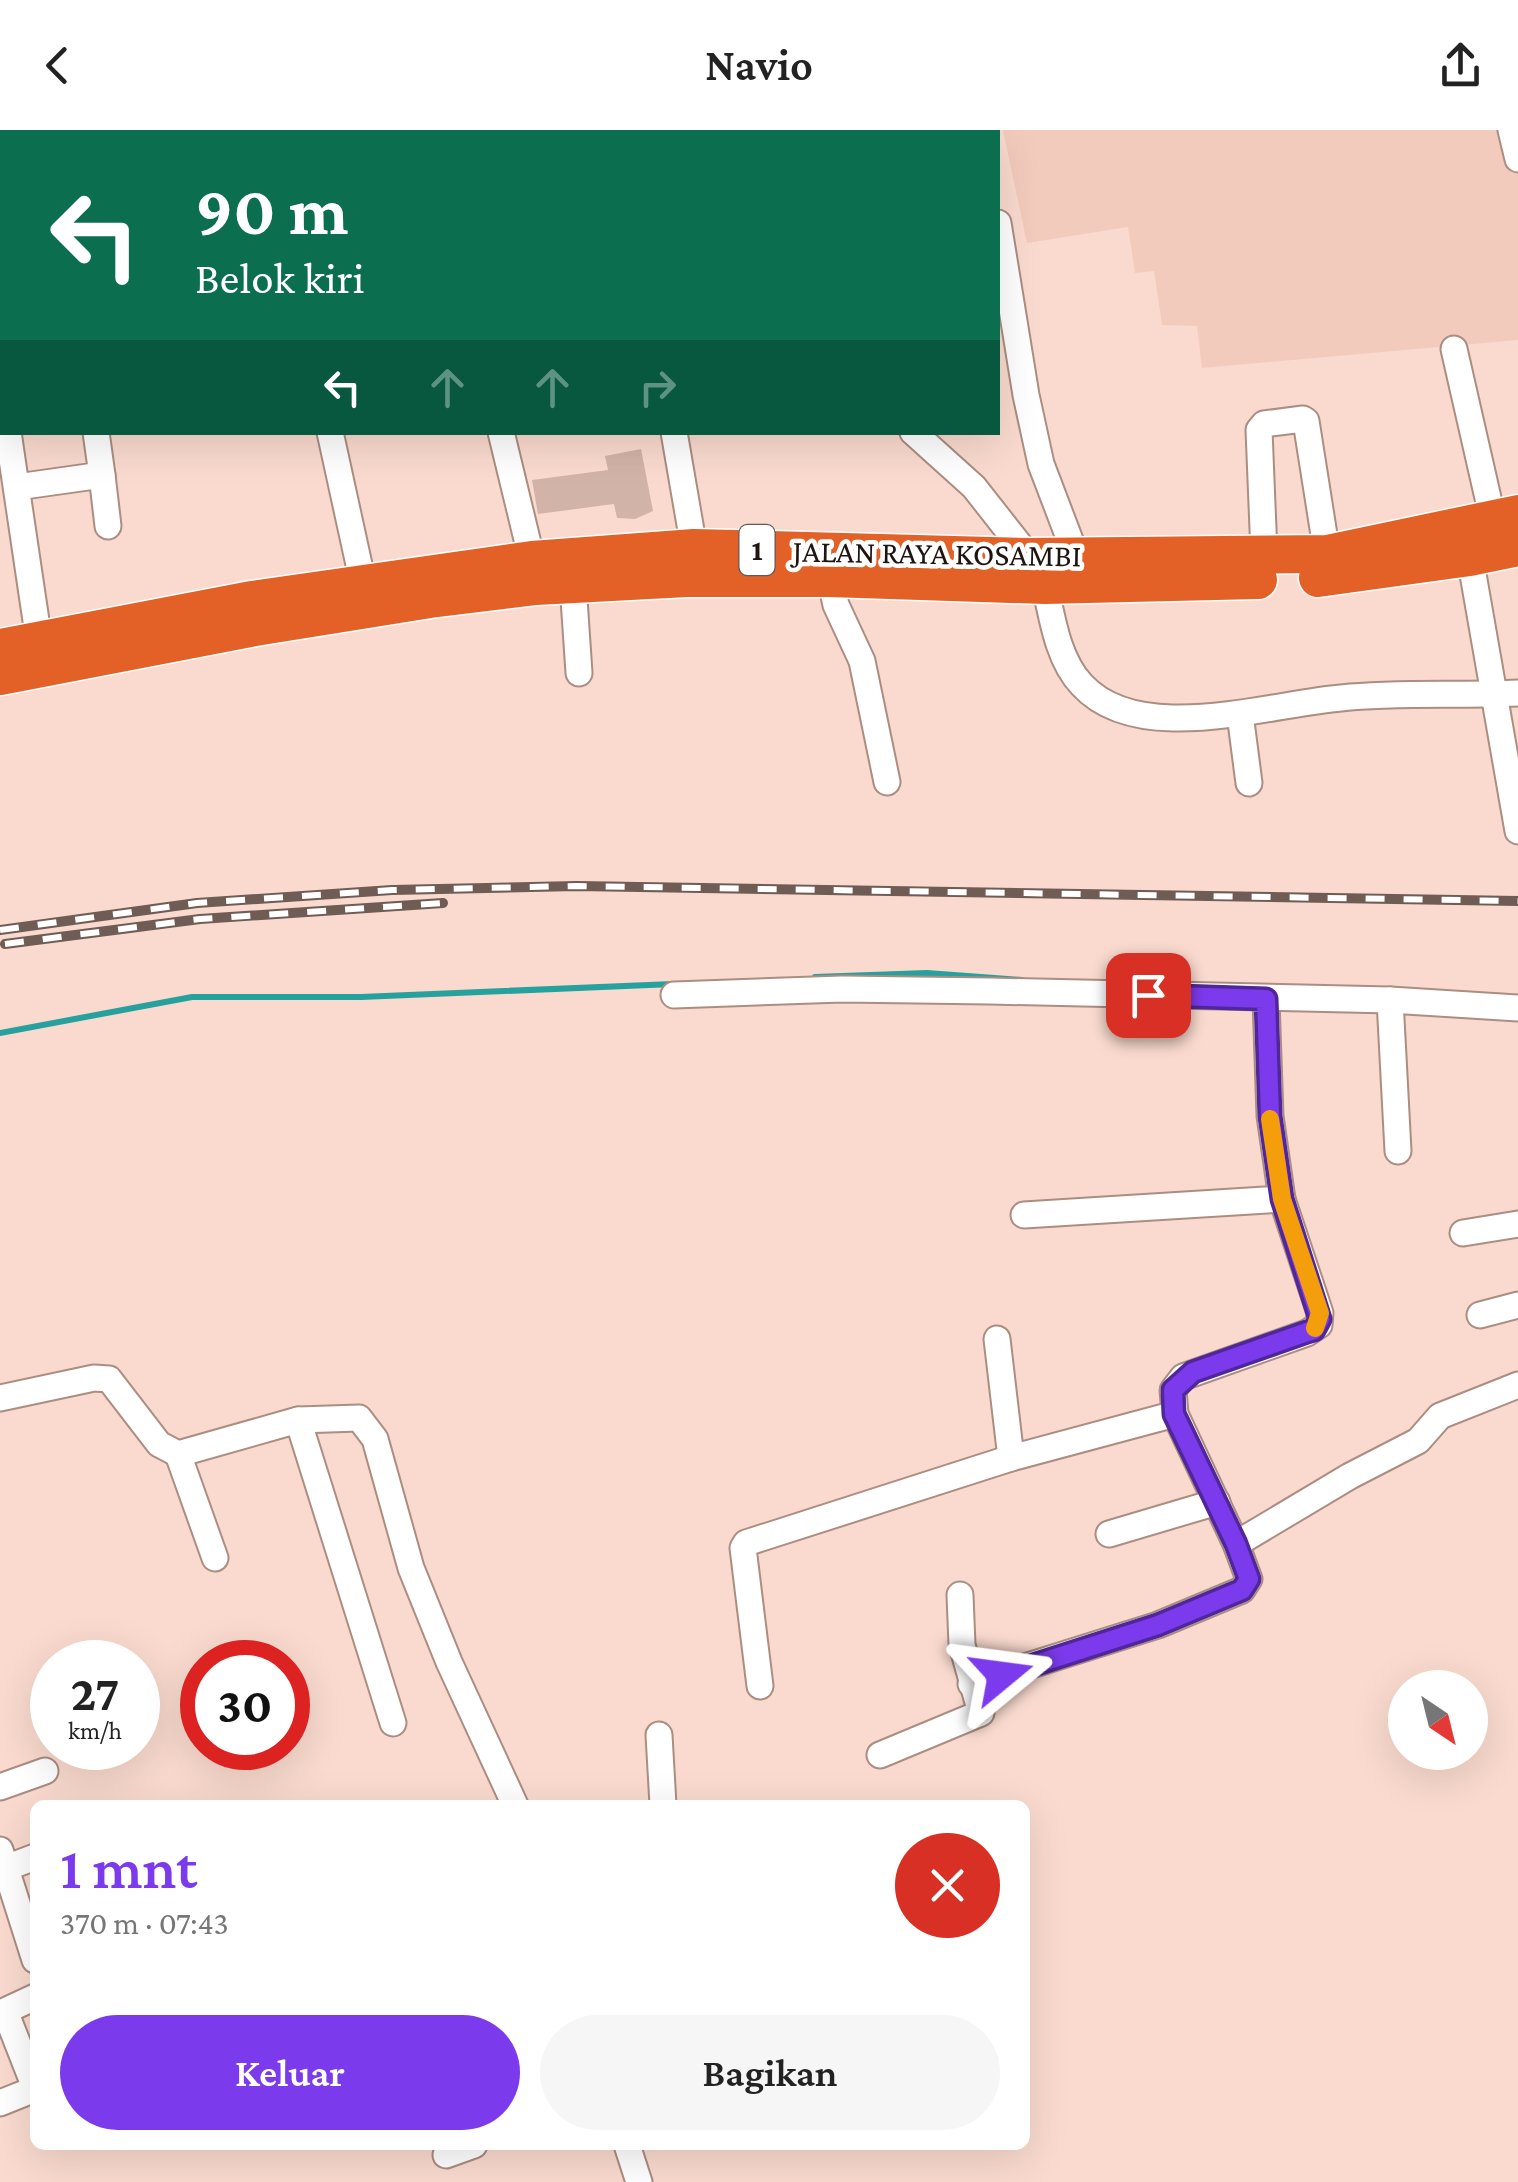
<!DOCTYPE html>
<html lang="id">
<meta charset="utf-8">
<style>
:root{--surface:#fff;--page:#f6f6f6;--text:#222;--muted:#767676;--accent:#7c3aed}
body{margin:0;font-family:"Crimson Pro",serif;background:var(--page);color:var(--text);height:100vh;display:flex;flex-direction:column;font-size:38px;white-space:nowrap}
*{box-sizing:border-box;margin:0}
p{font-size:32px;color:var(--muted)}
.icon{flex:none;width:55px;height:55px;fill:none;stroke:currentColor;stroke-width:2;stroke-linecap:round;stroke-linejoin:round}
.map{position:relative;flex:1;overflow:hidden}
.details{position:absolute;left:30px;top:1670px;width:1000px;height:350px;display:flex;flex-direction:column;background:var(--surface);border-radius:15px;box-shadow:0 10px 40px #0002}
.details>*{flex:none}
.banner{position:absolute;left:0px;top:0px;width:1000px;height:305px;box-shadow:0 10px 40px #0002;background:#0b6e4f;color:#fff;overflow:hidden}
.needle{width:65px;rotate:145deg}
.controls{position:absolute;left:1388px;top:1540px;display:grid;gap:20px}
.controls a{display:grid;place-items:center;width:100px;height:100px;border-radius:50%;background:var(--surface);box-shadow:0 10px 40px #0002;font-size:50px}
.speed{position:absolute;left:30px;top:1510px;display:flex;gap:20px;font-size:50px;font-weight:700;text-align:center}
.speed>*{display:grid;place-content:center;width:130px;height:130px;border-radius:50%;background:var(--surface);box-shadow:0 10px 40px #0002;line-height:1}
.speed small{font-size:25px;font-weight:400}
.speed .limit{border:15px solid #d22;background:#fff;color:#111}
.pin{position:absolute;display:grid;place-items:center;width:85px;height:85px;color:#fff;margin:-42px;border-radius:20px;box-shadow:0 5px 15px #0006}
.me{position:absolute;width:110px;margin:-55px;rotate:74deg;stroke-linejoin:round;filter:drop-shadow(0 0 8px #0008)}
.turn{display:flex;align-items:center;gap:35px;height:210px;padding:0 30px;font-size:45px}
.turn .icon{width:130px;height:130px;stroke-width:2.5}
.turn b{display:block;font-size:70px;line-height:85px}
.lanes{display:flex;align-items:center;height:95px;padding:0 30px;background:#0003;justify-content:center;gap:50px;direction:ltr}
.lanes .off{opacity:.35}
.round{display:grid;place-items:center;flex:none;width:105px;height:105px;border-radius:52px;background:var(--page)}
.overview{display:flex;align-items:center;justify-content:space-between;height:170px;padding:0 30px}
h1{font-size:60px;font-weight:600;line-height:75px;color:var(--accent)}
.cta{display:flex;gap:20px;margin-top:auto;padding:20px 30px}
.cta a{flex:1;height:115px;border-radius:60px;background:var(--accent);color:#fff;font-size:40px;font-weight:600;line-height:115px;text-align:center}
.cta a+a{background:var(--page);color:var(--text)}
header{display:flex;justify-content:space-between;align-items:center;height:130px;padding:0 30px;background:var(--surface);font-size:45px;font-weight:600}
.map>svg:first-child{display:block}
</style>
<header><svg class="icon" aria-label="back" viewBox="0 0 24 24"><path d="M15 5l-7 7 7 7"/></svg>Navio<svg class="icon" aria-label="share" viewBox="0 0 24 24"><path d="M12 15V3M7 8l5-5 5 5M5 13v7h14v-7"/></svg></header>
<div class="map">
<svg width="1518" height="2052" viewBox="0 0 1518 2052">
<rect width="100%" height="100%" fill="#fadace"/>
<polygon fill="#f3cbbc" points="1003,0 1518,0 1518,210 1202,238 1197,196 1162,195 1154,141 1135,143 1128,97 1027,113"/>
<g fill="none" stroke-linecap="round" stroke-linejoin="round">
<g stroke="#27a19e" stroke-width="6">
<polyline points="815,847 927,843 1022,850"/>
<polyline points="0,903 192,867 361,867 673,854"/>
</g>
</g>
<polygon fill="#d2b3a8" points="641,319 653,381 635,389 617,388 614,374 538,384 532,350 608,340 605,326"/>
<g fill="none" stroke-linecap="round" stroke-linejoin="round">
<g stroke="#ab8d82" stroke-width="29">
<g id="minor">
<polyline points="235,0 235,2"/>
<polyline points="636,0 637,2"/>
<polyline points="851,0 851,2"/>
<polyline points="1511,0 1518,29"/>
<polyline points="998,93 1026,265 1041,334 1076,426"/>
<polyline points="0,206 2,205"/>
<polyline points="1454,219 1493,390"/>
<polyline points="0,253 2,269"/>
<polyline points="8,302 39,511"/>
<polyline points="330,302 363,453"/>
<polyline points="501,302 532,430"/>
<polyline points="674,302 694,418"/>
<polyline points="913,302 974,357 1029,427"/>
<polyline points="102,345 108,396"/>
<polyline points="17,357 102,345 96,302"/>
<polyline points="1264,424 1259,300 1264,294 1303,289 1306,291 1327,424"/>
<polyline points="1470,427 1518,701"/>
<polyline points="830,448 836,475 862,531 887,652"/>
<polyline points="573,454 579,543"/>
<path d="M1045,455C1052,488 1058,530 1082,555C1139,617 1268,574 1341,568C1399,562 1459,566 1518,563"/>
<polyline points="1240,584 1249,653"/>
<polyline points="674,865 842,859 990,861 1390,870 1518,878"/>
<polyline points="1390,870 1398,1021"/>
<polyline points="1024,1085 1282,1069 1270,986 1266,869"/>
<polyline points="1463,1103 1518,1094"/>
<polyline points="1480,1185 1518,1175"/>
<polyline points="997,1209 1011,1328"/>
<polyline points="0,1268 94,1248 109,1249 159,1314 178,1324 298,1290 359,1288 375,1309 411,1438 449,1532 515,1675"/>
<polyline points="1175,1284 1173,1260 1183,1247 1307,1203 1319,1195 1320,1183 1282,1069"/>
<polyline points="298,1290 393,1593"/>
<polyline points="178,1324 215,1428"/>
<polyline points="1109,1404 1217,1372"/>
<polyline points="1236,1414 1350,1346 1418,1311 1440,1286 1518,1255"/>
<polyline points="760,1556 743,1418 746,1413 1011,1328 1175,1284 1236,1414 1249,1449 1242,1460 1158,1495 971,1554"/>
<polyline points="659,1605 663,1675"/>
<polyline points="880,1625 981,1583 962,1515 960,1465"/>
<polyline points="0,1657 45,1641"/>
<polyline points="0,1720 35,1830"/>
<polyline points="6,1738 35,1727"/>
<polyline points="0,1973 30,1961 34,1955 5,1881 35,1867"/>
<polyline points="627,2015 639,2052"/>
<polyline points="446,2025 474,2015"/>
</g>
</g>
<g stroke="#fff" stroke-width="41">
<g id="highway">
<polyline points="1318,448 1470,427 1518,417"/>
<polyline points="0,518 252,470 532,430 694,418 1029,427 1327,424 1518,384"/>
<polyline points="0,546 255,497 430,469 536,456 687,448 830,448 1045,455 1258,450"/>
</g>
</g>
<use href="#minor" stroke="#fff" stroke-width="25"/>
<use href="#highway" stroke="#e36027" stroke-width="38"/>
<g stroke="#6f5c55" stroke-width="10">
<g id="rail">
<polyline points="0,800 197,773 392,760 577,756 1518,771"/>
<polyline points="5,814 200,789 443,773"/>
</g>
</g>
<use href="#rail" stroke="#fff" stroke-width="6" stroke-dasharray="19" stroke-linecap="butt"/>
</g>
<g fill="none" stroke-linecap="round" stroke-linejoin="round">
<g stroke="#51269a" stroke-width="25">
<polyline id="route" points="1002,1545 1158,1495 1242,1460 1249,1449 1236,1414 1174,1284 1173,1260 1193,1242 1307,1202 1314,1200 1320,1189 1282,1069 1270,986 1266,869 1148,865"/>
</g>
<use href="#route" stroke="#7c3aed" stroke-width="18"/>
<polyline stroke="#f59e0b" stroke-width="18" points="1270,989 1282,1069 1320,1183 1315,1198"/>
</g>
<g text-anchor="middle" stroke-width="9" stroke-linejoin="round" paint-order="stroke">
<rect fill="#fff" stroke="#625a58" stroke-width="2.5" x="739.5" y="395" width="35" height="50" rx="8"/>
<g font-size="30" font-weight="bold" fill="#1f1410">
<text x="757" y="430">1</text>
</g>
<g font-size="32" fill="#1f1410" stroke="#fff">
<text transform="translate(937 423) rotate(1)" y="11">JALAN RAYA KOSAMBI</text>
</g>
</g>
</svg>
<div class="controls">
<a><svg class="needle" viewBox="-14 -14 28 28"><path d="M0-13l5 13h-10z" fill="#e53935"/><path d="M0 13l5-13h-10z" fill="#767676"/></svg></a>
</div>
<div class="speed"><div>27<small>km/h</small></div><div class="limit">30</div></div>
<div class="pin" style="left:1148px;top:865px;background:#d93025"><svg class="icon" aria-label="arrive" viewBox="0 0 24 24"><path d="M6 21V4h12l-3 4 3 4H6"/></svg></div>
<svg class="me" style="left:1002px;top:1545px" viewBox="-20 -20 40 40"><path d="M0-17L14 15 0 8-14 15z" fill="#7c3aed" stroke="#fff" stroke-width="4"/></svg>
<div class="banner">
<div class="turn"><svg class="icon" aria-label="left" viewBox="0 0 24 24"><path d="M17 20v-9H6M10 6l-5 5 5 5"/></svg><div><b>90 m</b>Belok kiri</div></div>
<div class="lanes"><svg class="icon" aria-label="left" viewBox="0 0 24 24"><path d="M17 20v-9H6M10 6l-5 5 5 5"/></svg><svg class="icon off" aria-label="ahead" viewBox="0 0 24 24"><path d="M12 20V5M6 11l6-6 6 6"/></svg><svg class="icon off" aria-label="ahead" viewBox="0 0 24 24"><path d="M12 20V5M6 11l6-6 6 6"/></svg><svg class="icon off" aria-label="right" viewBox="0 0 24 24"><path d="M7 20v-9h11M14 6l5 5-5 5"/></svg></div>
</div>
<section class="details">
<div class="overview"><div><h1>1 mnt</h1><p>370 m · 07:43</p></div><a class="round" style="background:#d93025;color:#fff"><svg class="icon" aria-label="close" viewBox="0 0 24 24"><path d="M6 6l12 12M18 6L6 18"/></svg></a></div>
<div class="cta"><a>Keluar</a><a>Bagikan</a></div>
</section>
</div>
